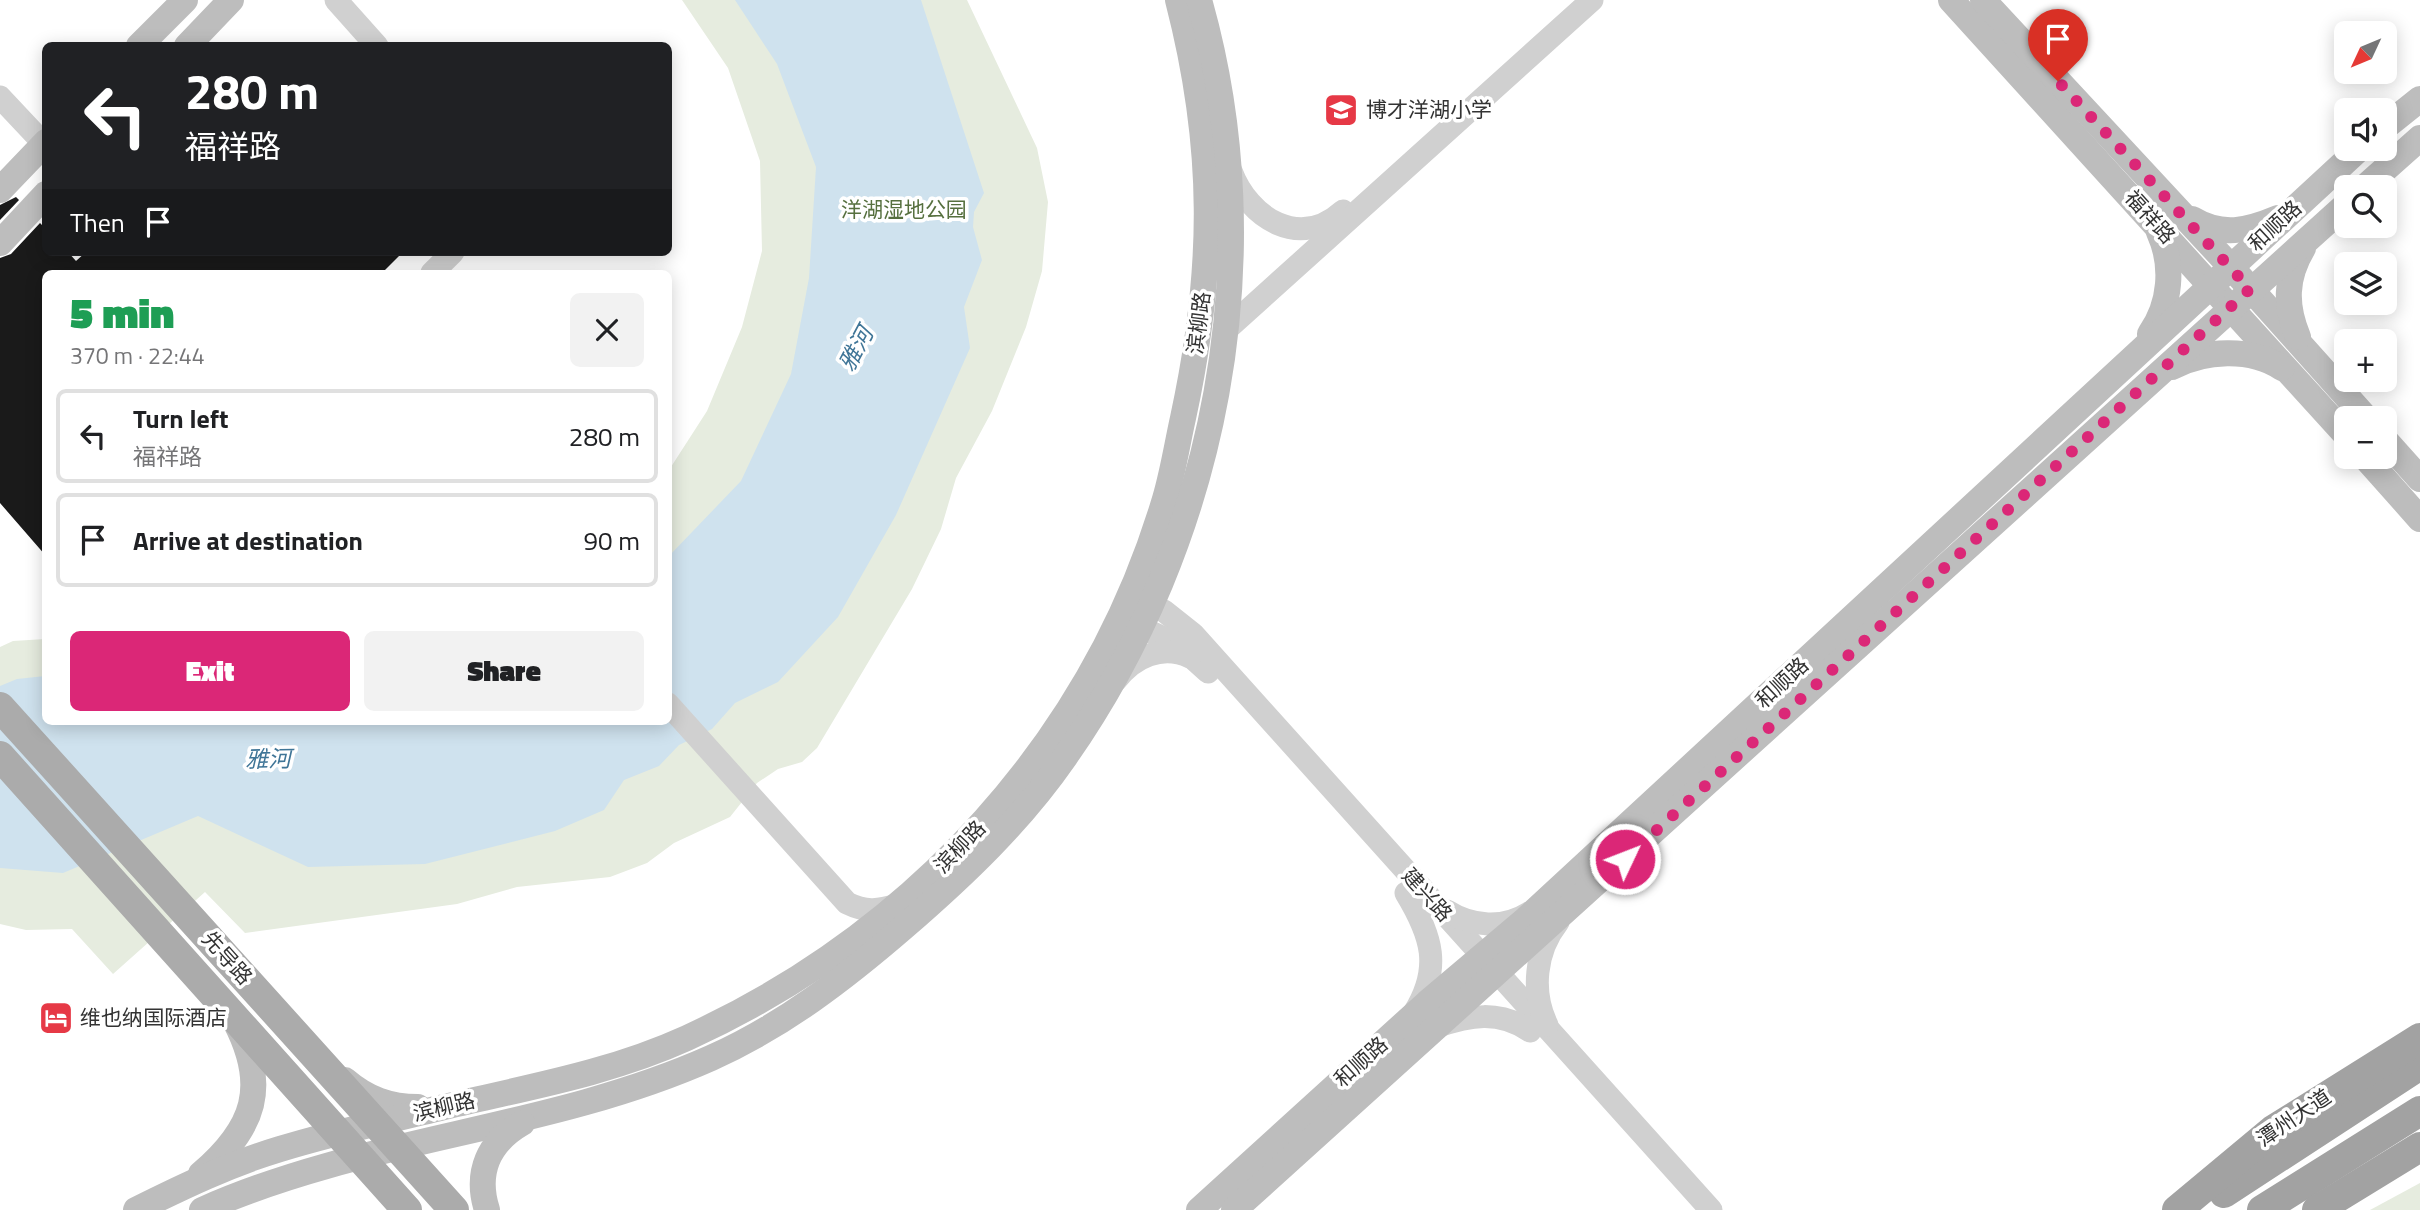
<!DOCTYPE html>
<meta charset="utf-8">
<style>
:root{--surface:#fff;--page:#f2f2f2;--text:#202124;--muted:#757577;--line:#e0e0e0;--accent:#db2777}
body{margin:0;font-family:"Titillium Web","Noto Sans SC",sans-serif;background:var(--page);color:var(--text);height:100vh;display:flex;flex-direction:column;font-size:26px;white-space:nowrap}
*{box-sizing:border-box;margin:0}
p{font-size:23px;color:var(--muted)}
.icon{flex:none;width:38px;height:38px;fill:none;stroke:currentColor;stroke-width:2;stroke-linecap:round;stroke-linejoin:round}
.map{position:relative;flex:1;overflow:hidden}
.sheet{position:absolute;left:42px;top:270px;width:630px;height:455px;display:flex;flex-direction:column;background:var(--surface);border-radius:10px;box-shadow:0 4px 18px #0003}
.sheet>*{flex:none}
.banner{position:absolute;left:42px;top:42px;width:630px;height:214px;border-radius:10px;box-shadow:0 4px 18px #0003;background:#202124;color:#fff;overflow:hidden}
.needle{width:46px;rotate:226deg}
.controls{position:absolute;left:2334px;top:21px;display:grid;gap:14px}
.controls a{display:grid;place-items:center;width:63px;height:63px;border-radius:10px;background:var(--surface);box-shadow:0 4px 18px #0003;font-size:35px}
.pin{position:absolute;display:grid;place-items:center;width:60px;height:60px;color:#fff;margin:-72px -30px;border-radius:50% 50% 50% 0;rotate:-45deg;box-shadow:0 0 7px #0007}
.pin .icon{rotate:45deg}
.me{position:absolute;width:77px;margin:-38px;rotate:47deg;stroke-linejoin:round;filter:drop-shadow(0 0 5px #0008)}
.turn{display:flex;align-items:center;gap:24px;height:147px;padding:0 28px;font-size:32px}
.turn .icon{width:91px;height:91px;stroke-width:2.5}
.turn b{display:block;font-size:49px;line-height:60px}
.then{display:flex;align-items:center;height:66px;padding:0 28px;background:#0003;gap:14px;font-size:26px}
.round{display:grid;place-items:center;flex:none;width:74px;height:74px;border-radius:10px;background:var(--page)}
.head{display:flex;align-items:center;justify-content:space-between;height:119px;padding:0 28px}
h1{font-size:42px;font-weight:800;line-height:52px;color:#1e9e55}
.action{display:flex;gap:14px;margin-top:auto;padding:14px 28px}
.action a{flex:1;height:80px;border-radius:10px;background:var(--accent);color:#fff;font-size:28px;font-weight:800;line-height:80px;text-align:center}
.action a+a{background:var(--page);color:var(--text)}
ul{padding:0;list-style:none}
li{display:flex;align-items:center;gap:21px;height:94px;margin:0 14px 10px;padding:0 14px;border:4px solid var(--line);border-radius:10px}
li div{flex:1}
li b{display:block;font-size:26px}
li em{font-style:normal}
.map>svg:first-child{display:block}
</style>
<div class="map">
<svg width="2420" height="1210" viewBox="0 0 2420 1210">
<rect width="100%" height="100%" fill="#fff"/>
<g fill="#e6ecdf">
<polygon points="682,0 967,0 1037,148 1048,202 1042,271 1026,327 992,411 956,478 941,529 912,589 817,748 802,762 778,769 757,783 730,817 674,843 647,863 610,877 517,887 457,904 245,933 205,892 113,974 72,929 26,930 0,924 0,647 13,641 45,639 46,721 668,721 669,470 707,411 742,327 762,251 760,161 728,68"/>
<polygon points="2420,1183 2420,1210 2370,1210"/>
</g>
<polygon fill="#cfe2ee" points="735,0 921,0 984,193 974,212 973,227 982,260 964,307 970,348 896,515 838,617 778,682 735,703 712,729 679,745 659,766 624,780 604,810 555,831 425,864 308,867 198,816 63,873 0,868 0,686 17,679 45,676 46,721 668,721 669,556 741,481 791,374 809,278 816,167 777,64"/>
<g fill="#1a1a1a">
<polygon points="16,197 19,200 0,220 0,205"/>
<polygon points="40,223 46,229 46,252 68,252 76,261 86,252 403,252 382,273 46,273 46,556 0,503 0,258 11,254"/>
</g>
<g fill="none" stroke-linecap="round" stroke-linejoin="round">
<g stroke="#d0d0d0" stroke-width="23">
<polyline points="336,0 377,46"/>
<polyline points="0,97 46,146"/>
<path d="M1231,171C1249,219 1300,250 1343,211"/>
<polyline points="432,273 453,252"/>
<polyline points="1226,330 1592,0"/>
<polyline points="1134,598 1164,611 1193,634 1711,1210"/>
<polyline points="1122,619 1177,644 1208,672"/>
<path d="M1116,680C1134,657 1162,644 1190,657"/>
<path d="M668,704L847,903C865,912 878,911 897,905"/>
<path d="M1406,893C1432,936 1442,968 1414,1013"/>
<path d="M1447,911C1472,927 1504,929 1529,913"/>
<path d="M1547,1025C1531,992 1535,951 1558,922"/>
<path d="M1436,1027C1470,1015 1499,1010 1530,1031"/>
</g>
<g stroke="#bdbdbd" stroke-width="26">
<polyline points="1951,0 2347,436"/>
<polyline points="1983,0 2231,267 2366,418"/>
<polyline points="139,46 185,0"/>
<polyline points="187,46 231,0"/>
<polyline points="2385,127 2420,99"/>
<polyline points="2365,187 2420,138"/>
<polyline points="0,190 46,142"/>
<path d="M2192,219C2222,237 2247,231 2278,218"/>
<polyline points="0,243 46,194"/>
<path d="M2150,334C2171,304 2174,265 2159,232"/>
<path d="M2298,337C2285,306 2285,278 2303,248"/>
<path d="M2172,367C2204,350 2251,347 2282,368"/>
<polyline points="2385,440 2420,479"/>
<polyline points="2365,457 2420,519"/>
<path d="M345,1080C367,1099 390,1107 418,1107"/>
<path d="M201,1174C255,1128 269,1086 235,1021"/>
<path d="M136,1210C182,1187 230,1164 280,1149C332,1133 386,1121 440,1108C523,1088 608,1074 687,1038C916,933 1093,741 1165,499C1173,472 1177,445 1183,418C1215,270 1216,147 1178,0"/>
<path d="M202,1210C365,1137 547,1131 711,1058C783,1026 845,978 904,927C964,875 1020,822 1065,757C1217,540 1272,256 1199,0"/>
<path d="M487,1210C475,1172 489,1142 522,1123"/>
<polyline points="1199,1210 1427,1003 1524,921 2359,149"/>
<polyline points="1234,1210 2347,204"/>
</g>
<g stroke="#ababab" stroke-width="30">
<polyline points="0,707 454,1210"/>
<polyline points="0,756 407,1210"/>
</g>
<g stroke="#a2a2a2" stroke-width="30">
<polyline points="2224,1193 2420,1065"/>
<polyline points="2177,1210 2273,1130 2420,1038"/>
<polyline points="2262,1210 2420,1111"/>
<polyline points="2317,1210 2420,1147"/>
</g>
</g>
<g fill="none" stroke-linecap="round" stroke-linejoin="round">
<polyline stroke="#db2777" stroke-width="12" stroke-dasharray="0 21.6" points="1625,859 2250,289 2058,81"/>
</g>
<defs>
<g id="school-square" transform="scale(1.75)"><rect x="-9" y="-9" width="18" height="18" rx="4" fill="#e63946" stroke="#fff"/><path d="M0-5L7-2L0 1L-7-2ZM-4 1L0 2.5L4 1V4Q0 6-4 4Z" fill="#fff"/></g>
<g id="hotel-square" transform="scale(1.75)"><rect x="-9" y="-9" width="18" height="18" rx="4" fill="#e63946" stroke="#fff"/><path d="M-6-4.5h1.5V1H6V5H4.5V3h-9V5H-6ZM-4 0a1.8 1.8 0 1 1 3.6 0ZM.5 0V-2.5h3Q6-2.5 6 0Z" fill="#fff"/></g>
</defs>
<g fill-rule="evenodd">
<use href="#school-square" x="1341" y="110"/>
<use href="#hotel-square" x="56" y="1018"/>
</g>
<g text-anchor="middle" stroke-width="7" stroke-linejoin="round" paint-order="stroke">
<g font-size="21" fill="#333" stroke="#fff" text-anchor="start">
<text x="1366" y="117">博才洋湖小学</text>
<text x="80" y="1025">维也纳国际酒店</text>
</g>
<g font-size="21" fill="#56703f" stroke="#fff">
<text x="904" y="217">洋湖湿地公园</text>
</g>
<g font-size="21" fill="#333" stroke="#fff">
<text transform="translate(2150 217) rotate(48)" y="7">福祥路</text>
<text transform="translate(2275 226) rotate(-43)" y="7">和顺路</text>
<text transform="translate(1199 323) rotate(-83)" y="7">滨柳路</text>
<text transform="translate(1782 683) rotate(-43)" y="7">和顺路</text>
<text transform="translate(960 847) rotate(-46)" y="7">滨柳路</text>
<text transform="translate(1427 895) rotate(48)" y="7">建兴路</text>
<text transform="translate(227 958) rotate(48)" y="7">先导路</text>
<text transform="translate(1361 1062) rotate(-42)" y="7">和顺路</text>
<text transform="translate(444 1107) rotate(-13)" y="7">滨柳路</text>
<text transform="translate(2294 1118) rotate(-34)" y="7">潭州大道</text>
</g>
<g font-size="23" font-style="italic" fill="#3f7597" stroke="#fff">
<text transform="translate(856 349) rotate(-62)" y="8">雅河</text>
<text transform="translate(268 759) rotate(-1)" y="8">雅河</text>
</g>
</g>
</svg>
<div class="controls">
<a><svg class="needle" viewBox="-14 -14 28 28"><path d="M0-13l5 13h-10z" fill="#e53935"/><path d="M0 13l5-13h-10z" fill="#757577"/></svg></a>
<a><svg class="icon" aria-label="sound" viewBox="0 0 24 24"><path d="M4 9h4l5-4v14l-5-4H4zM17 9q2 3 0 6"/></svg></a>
<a><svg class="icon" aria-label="search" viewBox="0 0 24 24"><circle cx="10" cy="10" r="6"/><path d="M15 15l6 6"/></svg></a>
<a><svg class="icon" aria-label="layers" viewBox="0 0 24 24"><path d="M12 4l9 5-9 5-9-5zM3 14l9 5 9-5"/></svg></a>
<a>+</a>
<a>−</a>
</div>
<div class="pin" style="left:2058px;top:81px;background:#d93025"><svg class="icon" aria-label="arrive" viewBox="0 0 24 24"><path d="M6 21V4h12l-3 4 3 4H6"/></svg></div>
<svg class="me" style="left:1625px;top:859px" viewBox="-20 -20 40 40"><circle r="17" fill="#db2777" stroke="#fff" stroke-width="3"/><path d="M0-11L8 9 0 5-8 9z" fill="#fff"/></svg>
<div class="banner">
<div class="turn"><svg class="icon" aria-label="left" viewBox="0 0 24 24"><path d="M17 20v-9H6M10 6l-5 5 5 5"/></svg><div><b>280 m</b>福祥路</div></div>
<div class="then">Then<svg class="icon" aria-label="arrive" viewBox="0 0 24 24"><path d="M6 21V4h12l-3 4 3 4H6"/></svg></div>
</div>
<section class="sheet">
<div class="head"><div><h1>5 min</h1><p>370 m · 22:44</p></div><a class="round"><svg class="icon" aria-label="close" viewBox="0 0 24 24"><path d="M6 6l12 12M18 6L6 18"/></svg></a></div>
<ul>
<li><svg class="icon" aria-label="left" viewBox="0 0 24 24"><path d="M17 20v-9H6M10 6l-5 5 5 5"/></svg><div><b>Turn left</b><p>福祥路</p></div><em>280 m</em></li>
<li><svg class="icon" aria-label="arrive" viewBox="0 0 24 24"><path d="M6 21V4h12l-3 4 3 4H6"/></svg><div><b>Arrive at destination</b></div><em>90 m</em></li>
</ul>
<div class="action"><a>Exit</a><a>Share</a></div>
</section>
</div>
